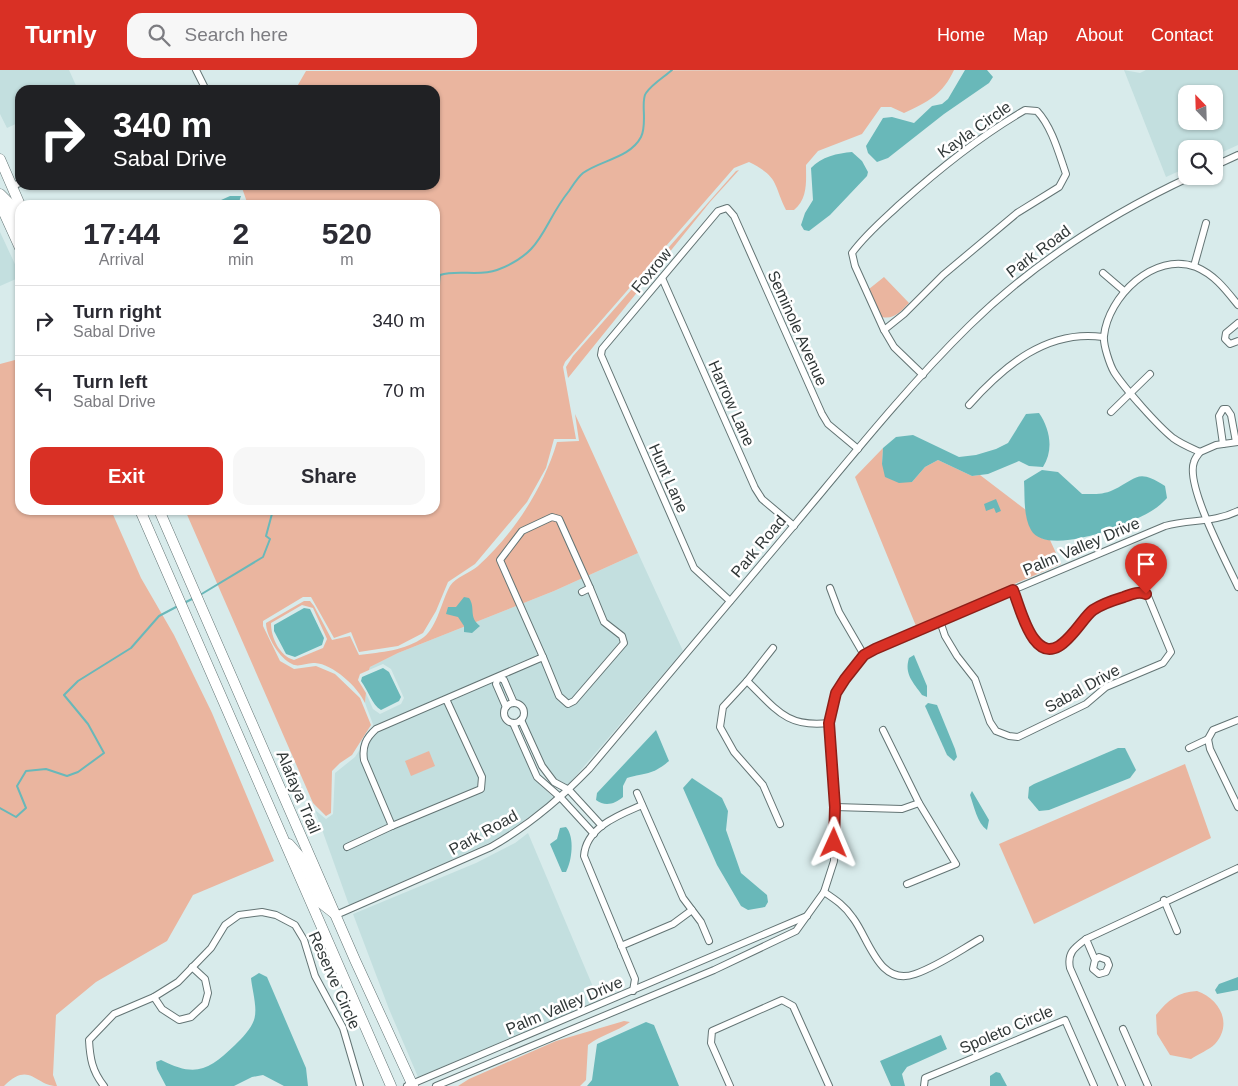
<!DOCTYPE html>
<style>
:root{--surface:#fff;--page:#f7f7f7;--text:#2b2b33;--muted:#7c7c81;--line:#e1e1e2;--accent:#d93025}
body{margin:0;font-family:Helvetica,sans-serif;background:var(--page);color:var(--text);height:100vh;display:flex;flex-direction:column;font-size:19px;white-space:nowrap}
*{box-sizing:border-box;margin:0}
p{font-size:16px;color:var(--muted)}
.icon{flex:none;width:28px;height:28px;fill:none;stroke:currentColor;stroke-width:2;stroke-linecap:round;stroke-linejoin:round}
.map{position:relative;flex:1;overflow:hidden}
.sheet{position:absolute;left:15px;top:130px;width:425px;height:315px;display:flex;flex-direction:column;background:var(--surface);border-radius:15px;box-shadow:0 1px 4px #0004}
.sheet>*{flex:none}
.banner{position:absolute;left:15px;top:15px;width:425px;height:105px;border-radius:15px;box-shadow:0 1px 4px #0004;background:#202124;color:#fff;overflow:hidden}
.needle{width:32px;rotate:337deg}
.fabs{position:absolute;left:1178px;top:15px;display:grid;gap:10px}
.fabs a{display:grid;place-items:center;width:45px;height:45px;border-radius:10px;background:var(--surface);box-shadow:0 1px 4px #0004;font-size:25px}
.pin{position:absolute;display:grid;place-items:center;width:42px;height:42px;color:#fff;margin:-51px -21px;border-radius:50% 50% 50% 0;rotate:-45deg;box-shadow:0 0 5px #0007}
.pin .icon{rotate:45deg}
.me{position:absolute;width:55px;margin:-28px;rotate:1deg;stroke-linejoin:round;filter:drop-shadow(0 0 4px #0008)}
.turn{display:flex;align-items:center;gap:18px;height:105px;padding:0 15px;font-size:22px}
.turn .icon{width:65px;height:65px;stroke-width:2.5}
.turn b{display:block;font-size:35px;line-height:42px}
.eta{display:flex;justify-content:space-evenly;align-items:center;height:85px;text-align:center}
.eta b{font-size:30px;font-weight:600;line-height:35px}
.action{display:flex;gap:10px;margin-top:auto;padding:10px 15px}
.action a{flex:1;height:58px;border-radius:15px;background:var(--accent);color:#fff;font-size:20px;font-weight:600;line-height:58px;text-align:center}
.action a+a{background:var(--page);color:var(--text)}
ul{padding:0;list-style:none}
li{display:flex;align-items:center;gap:15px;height:70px;padding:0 15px;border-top:1px solid var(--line)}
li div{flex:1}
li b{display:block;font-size:19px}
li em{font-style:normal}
header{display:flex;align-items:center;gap:30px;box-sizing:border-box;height:70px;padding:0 25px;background:var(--accent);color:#fff}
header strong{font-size:24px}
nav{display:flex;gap:28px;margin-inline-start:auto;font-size:18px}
.search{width:350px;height:45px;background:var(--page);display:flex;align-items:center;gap:12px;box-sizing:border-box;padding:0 18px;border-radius:15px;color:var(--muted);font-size:19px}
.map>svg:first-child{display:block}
</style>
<header>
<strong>Turnly</strong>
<div class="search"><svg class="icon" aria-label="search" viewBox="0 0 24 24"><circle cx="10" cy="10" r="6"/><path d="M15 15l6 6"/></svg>Search here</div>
<nav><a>Home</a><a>Map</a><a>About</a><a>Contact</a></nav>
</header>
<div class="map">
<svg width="1238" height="1016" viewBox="0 0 1238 1016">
<rect width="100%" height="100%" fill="#d8ebeb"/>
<g fill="#c3dfdf" fill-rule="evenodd">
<polygon points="0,0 69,0 78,20 20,20 20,52 7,58 0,44"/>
<path d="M1124,0L1140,3L1146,0H1238V75L1214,86V79H1186V98L1166,107ZM1186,24H1214V51H1186Z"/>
<polygon points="0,162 20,205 20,210 16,209 0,216"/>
<polygon points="638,483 683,581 568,715 556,709 545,694 525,651 527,644 525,637 517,630 513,620 506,622 509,630 504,623 498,626 502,636 500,642 502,650 511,657 534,709 554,728 509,762 489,773 349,835 315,740 326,749 333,744 335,703 355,687 374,657 365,633 366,623 373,639 380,644 401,634 404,628 391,599 383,594 369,600 370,597 398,583 554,521"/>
<polygon points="528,763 599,931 418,1007 389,939 353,844 476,793 515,773"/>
</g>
<g fill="#eab59f" fill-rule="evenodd">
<path d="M954,0C943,24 928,32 904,43L891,37H881L862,64L818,81L806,95C806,112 808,128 794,140H786C773,113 779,107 749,92L734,98L565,292L563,297L576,369H554L546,398L527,432L475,494L448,512L436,541L423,563L398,576L359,582L351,562L334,568L311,527H303L263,551V556L280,591L294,599L316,596L335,604L360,628L371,655L352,685L340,693L332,701L331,743L326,746L313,733L185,440H435V135H248L241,115H435V20H295L306,1Z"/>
<polygon points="739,100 710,132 568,308 566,297 573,286 736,101"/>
<path d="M884,207L909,233C901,241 894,250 882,247L869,219Z"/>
<path d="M15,290H20V440H111L141,508L174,565L212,643L274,791L193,825L167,871L96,912L56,945L53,1005L57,1016C35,1016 30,990 4,1016H0V294Z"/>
<path d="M575,344L638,483L554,521L398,583L370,597L369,600L360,604L358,610L366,623L365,633C358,617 333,594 315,593C307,592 299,598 292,594C280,589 266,566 266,553L304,531H310L314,536L332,570L350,566L359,585C381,582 405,581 424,567C437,557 442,530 450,516C456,507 470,503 478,496C514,463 543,419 557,372L579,371ZM302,535L313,538L327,569L323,578L294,590C280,586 271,568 271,553Z"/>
<polygon points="883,378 882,394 912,412 925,397 938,390 972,406 980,405 1026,440 1026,445 1043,469 1050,470 1061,494 916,556 855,407"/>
<polygon points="429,681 435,696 411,706 405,691"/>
<polygon points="1185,694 1211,768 1034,854 999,774"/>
<path d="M1197,921C1220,929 1233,954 1215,974C1209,980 1198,984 1191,989L1170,985L1157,964L1156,945C1168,930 1178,922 1197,921Z"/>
<path d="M624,951L630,952C616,962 601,965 588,975L586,1010L580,1016H458L469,1009L556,971Z"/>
</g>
<g fill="#69b8b9">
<polygon points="965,0 987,0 993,7 989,13 944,44 888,88 877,92 868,83 866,76 883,48 892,47 914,53 932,36 942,34 948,29"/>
<path d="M852,82L862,91L868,102L867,106L830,145L809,161L804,160L801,155L805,143L813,130L811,98C821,87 838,83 852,82Z"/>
<polygon points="230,126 241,126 238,135 210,135"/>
<path d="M1039,343C1050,359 1054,380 1043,397L1029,396L1019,391L988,404L972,406L938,390L925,397L912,412L899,413L885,407L882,394L883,378L896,367L913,365L959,387L976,385L996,379L1008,373L1026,344Z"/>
<path d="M1042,400L1058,402L1082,424C1092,424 1103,425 1113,420C1138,408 1137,398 1165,416L1167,428C1163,432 1158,437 1153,440C1132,454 1047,488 1031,460C1023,446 1025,426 1024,411Z"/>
<polygon points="996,429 1001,441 996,443 994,438 986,441 984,434"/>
<path d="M464,527L469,528C476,538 468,547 480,556L472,563L464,562V556L458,547L446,544L448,537H456Z"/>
<polygon points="304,538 310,539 324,568 322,575 295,587 286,584 274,561 274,555"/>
<path d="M914,585L927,616V627L922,625C913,612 904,604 909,588Z"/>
<path d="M383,598L389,602L401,627L399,631L381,640C372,635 368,620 361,611L362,607Z"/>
<polygon points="928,633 937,635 955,679 957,687 954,691 947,685 925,636"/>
<path d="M656,660L669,691C651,706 647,702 627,708L623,716V727C615,734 605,737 596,730L597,723Z"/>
<polygon points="1118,678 1125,678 1136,700 1130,708 1049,740 1039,741 1028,728 1029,717 1034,714"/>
<polygon points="692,708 722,728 728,741 726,760 741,803 767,825 768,832 765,837 748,840 741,836 717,795 683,718"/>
<path d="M972,721L989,750L987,760C977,753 974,736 970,725Z"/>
<path d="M566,757C575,767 572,791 566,802H562L550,774L557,769L560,758Z"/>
<path d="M259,903L267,907L306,998L308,1016H284L263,1005L252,1007L234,1016H166L157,999L156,992L161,990C196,1008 209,1000 235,975C242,968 251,959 254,950C258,938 252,920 251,908Z"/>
<polygon points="1238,907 1238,920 1217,924 1215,920 1219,914"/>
<polygon points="646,952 654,955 679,1016 587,1016 592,1010 597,974"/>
<polygon points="941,965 947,979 907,997 902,1004 905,1016 891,1016 880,991"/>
<polygon points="996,1002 1000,1003 1007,1016 990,1016 990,1006"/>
</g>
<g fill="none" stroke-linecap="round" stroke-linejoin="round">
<g stroke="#69b8b9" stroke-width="2">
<path d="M435,246C442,236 437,219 440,205C459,199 478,207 497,200C545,182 541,156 569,121C573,115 578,107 583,103C601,90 630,88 641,67C648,53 640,31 646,23C652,14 664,7 672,0"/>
<polyline points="200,525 263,487 270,469 266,466 273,440"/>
<polyline points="184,533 194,528"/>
<polyline points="0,738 16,747 26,738 17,716 26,701 46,699 67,706 78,702 104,683 88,654 64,625 78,611 131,578 159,546 178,536"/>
</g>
<g stroke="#637474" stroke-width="8">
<g id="minor">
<polyline points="196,0 206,20"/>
<path d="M1025,40L1037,41C1052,57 1059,84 1066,104L1059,117L1017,143L943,205L904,244L884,260L855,196L852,183C866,164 883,150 900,134C939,99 980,66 1025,40Z"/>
<polyline points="1214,96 1238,85"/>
<polyline points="12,116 20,113"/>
<polyline points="1194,196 1206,153"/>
<polyline points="1103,203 1124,221"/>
<polyline points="662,208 755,418 762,429 794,456"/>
<path d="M1238,235C1226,220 1215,205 1196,197C1154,181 1108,227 1104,266C1103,275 1110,295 1114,302C1125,319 1158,356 1173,368C1181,374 1191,378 1200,382L1216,375L1238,372"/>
<polyline points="1238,253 1226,263 1225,269 1230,274 1238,271"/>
<polyline points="884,260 894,277 923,305"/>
<path d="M969,335C1004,296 1047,259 1103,267"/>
<polyline points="1111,342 1150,304"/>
<polyline points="1223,374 1219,346 1223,339 1227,339 1231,345 1236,372"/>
<path d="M1200,382C1198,385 1195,388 1194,392C1185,415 1227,493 1238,517"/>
<polyline points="830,518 839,542 864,585"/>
<polyline points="730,531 694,498 601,285 602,279 718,141 727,138 734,146 822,344 828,354 858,379"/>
<path d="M940,551L945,566L957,586L975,609L990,652L996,661L1009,666L1018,667L1086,634L1106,617L1163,593L1171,582L1147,524C1139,521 1132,524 1124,527C1114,530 1102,534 1093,540C1080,549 1057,600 1034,569C1024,556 1019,535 1013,520"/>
<polyline points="773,578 747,611 723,637 720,657 734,682 763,715 780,754"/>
<polyline points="543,587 559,626 568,634 574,631 624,573 622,566 604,552 590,518"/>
<path d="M747,611C776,639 786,658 829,653"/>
<path d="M446,629L482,707L481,719L392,756L364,690C362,676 366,668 376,659L543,587L500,490L522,461L552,447L559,449L590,518L582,522"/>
<circle cx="514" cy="643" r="10"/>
<polyline points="506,637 496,614 498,607 504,610 514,633"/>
<polyline points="521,650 542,696 554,712 569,720 602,756"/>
<polyline points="513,653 537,707 561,728 594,764"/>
<polyline points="883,660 919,733 956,794 907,814"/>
<polyline points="1208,669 1213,660 1238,650"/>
<polyline points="1189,678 1208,669 1210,679 1238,737"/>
<polyline points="637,723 683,828 701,852 709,871"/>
<polyline points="835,737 902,739 919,733"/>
<polyline points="347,777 392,756"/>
<path d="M824,822C836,830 845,836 853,848C869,869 879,917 915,904C938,896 959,881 980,869"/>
<polyline points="1164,830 1177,861"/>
<path d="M336,845L491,777C528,756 559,730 589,699C658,617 727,535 796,453C852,386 907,317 969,256C1033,193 1110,144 1192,106"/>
<path d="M1086,869C1074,878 1067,883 1070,898L1122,1016"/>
<polyline points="621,876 673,854 692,840"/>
<polyline points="1095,890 1099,887 1107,890 1109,895 1106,902 1099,904 1093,899 1095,890 1086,869 1238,798"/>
<path d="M633,921L635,909L584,786C586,757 619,745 642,735"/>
<polyline points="154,927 162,939 179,950 191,947 205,934 208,923 205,909 192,897"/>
<polyline points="1123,959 1148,1016"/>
<path d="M104,1016C92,1001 90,988 89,970L114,944L154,927L178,912L211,878L225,855L239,845L262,842L276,845L295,855L304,870L315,906L343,958L360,1016"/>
<polyline points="407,1016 807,846"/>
<path d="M436,1016L714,900L796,861L824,822L834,791L835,737L829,653L835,623L864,585L887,573L1165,456C1190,449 1214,453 1238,441"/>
<polyline points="730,1016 711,973 712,961 782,930 793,936 829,1016"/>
<polyline points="924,1016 925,1008 1065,950 1094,1016"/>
</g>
</g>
<g stroke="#637474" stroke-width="11">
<g id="primary">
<polyline points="0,89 20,135"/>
<polyline points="0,124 9,133 20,157"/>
<polyline points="0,134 20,178"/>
<polyline points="140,440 391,1016"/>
<polyline points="159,440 355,890 413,1016"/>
<polyline points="289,774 302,789 321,833 335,844"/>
</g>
</g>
<use href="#minor" stroke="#fff" stroke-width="6"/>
<use href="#primary" stroke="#fff" stroke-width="10"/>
</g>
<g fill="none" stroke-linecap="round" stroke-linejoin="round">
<g stroke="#8d1f18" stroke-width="12">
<path id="route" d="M834,773L835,737L829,653L836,623L845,609L864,585L875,579L1013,520C1019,535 1024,556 1034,569C1057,600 1080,549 1093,540C1102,534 1114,530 1124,527C1132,524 1139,521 1146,524"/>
</g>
<use href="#route" stroke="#d93025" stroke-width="9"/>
</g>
<g text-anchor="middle" stroke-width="5" stroke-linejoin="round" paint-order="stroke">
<g font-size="16" fill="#313838" stroke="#fff">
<text transform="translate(974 59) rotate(-35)" y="6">Kayla Circle</text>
<text transform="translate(1038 181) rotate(-37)" y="6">Park Road</text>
<text transform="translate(651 200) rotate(-50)" y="6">Foxrow</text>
<text transform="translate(798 258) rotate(66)" y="6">Seminole Avenue</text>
<text transform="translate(732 333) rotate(66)" y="6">Harrow Lane</text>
<text transform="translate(669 408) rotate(66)" y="6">Hunt Lane</text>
<text transform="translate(758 476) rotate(-50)" y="6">Park Road</text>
<text transform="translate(1081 476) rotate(-23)" y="6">Palm Valley Drive</text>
<text transform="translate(1082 618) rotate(-29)" y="6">Sabal Drive</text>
<text transform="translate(299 722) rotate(67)" y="6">Alafaya Trail</text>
<text transform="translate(483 762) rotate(-29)" y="6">Park Road</text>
<text transform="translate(335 910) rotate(66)" y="6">Reserve Circle</text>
<text transform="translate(564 935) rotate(-23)" y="6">Palm Valley Drive</text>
<text transform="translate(1006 959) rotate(-23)" y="6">Spoleto Circle</text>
</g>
</g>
</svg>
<div class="fabs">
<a><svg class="needle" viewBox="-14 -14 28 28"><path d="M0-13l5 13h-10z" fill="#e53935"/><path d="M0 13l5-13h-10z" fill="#7c7c81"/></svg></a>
<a><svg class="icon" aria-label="search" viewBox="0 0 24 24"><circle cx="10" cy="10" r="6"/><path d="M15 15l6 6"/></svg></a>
</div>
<div class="pin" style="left:1146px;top:524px;background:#d93025"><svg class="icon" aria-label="arrive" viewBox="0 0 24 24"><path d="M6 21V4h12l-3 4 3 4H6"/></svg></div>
<svg class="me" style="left:834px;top:773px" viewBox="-20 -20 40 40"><path d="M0-17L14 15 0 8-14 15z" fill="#d93025" stroke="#fff" stroke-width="4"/></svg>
<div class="banner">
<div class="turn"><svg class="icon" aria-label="right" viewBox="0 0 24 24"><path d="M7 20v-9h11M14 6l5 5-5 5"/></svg><div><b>340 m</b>Sabal Drive</div></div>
</div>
<section class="sheet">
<div class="eta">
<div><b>17:44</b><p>Arrival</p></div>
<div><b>2</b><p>min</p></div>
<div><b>520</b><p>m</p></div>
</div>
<ul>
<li><svg class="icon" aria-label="right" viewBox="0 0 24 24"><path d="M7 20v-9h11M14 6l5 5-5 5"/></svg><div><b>Turn right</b><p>Sabal Drive</p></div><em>340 m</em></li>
<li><svg class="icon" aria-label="left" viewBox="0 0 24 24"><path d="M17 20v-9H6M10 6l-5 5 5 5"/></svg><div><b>Turn left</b><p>Sabal Drive</p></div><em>70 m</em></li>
</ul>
<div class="action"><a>Exit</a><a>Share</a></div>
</section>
</div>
